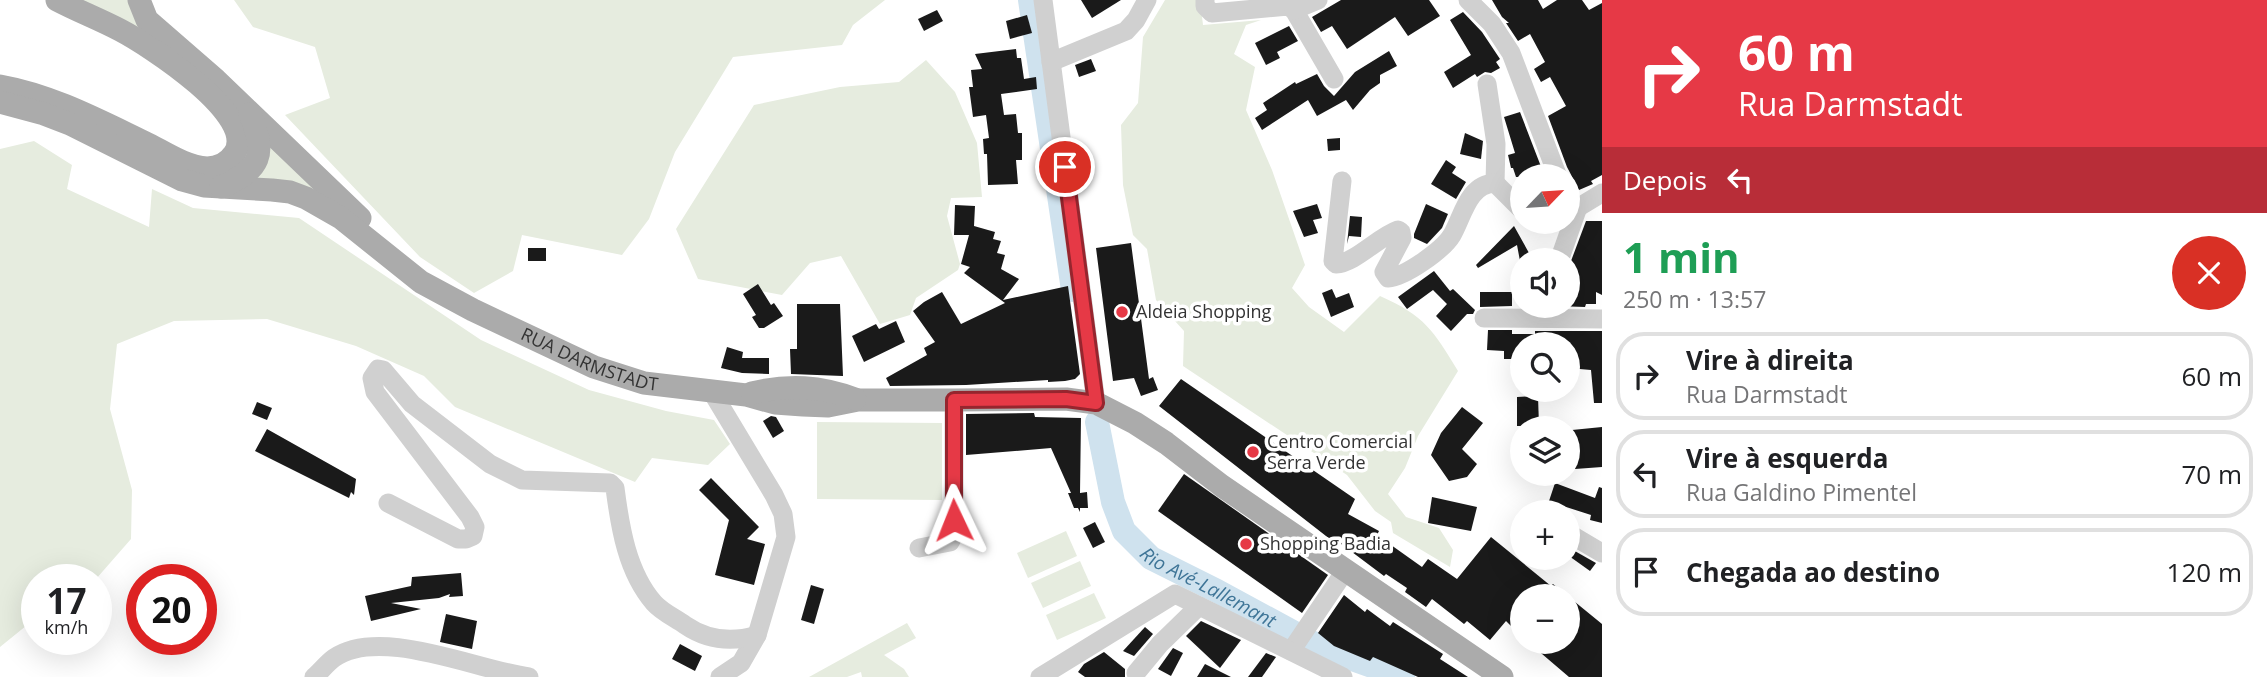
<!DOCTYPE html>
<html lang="pt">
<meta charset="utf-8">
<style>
:root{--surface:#fff;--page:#f2f2f2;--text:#202124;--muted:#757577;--line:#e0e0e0}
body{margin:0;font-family:"Open Sans",sans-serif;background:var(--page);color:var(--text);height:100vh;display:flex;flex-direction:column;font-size:26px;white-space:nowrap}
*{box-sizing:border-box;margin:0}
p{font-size:23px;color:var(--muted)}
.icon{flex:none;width:38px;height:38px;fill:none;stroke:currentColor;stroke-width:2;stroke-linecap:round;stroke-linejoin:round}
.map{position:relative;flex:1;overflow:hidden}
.drawer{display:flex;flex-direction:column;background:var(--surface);width:665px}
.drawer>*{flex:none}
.banner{background:#e63946;color:#fff;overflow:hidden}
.needle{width:46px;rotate:65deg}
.controls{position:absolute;left:1510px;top:164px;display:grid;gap:14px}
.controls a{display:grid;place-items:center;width:70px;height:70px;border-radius:50%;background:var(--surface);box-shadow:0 7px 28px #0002;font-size:35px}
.speed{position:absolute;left:21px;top:564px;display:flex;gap:14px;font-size:35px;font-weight:700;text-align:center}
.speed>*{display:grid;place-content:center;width:91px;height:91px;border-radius:50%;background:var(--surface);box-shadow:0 7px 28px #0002;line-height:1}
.speed small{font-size:18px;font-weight:400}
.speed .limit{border:10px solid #d22;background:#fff;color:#111}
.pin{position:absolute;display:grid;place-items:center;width:60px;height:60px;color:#fff;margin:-30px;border:4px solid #fff;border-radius:50%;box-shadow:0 2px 7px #0007}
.me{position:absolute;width:77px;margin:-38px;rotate:358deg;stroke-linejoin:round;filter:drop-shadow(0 0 5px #0008)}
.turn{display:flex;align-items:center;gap:24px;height:147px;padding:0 21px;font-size:32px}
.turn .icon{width:91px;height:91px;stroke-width:2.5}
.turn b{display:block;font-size:49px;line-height:60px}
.then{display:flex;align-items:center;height:66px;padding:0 21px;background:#0003;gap:14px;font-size:26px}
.round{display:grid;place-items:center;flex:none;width:74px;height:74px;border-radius:37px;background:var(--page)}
.summary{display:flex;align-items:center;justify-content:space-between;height:119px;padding:0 21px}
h1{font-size:42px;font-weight:700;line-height:52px;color:#1e9e55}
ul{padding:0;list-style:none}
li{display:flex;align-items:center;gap:21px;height:88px;margin:0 14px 10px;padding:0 7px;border:4px solid var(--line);border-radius:28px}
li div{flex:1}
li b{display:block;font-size:26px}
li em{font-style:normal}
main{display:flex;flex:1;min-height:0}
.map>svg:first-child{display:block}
</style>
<main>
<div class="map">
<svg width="1602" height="677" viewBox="0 0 1602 677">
<rect width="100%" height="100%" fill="#fff"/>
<g fill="#e6ecdf">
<polygon points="75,0 131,0 143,25 138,29"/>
<polygon points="234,0 885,0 853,25 842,45 733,57 675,152 649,219 622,255 522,235 513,271 474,293 420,257 285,115 330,98 315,47 253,27"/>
<path d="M1165,0H1200L1203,25L1261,20L1246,25L1234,54L1255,67L1246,110L1272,170L1305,265L1292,288L1309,307L1344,332L1380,296C1425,316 1433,330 1458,371L1418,436L1405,468L1388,494L1406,517L1439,528L1453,550L1450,567L1393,533L1391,522L1375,511L1347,475L1183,366L1184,331L1156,300L1147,249L1133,235L1123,185L1121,125L1138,103L1143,37Z"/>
<polygon points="926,60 955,92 977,143 982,197 951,198 947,216 960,264 958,270 916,298 910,315 880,324 841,256 810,263 782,295 698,279 676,229 754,105 840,87 899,82"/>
<polygon points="266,136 346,213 252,183"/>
<polygon points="34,141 72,165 67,189 149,227 152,189 193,208 299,218 481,340 589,390 666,411 714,420 730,444 708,465 652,458 635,482 455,407 424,376 356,346 267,319 174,321 117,344 110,409 132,490 131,539 96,579 37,579 37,617 0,647 0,149"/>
<polygon points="817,422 942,423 942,500 817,499"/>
<polygon points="1066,531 1077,556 1028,578 1017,553"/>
<polygon points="1080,561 1091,586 1043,608 1031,583"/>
<polygon points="1094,593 1106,618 1057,640 1046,615"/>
<polygon points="907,623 916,638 884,655 904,669 909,677 862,677 861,672 847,677 809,677"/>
</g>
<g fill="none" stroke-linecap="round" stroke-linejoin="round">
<g stroke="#cfe2ee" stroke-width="24">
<polyline points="1030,0 1073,290"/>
<path id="s1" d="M1097,422L1113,502L1124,531L1151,558L1217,591L1324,649L1403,677"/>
</g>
</g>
<g fill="#1a1a1a">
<polygon points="1081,0 1121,0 1092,18"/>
<polygon points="1341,0 1429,0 1440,16 1408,36 1395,17 1347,49 1332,26 1321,32 1312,17"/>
<polygon points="1492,0 1538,0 1543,9 1557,0 1582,0 1589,10 1602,3 1602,175 1591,181 1593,184 1579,190 1567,167 1548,116 1566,106 1550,77 1541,82 1534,69 1545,62 1530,34 1518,41 1506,23 1509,23 1502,17"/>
<polygon points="937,10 943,21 924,31 918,19"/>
<polygon points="1463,12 1482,32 1500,59 1496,62 1500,68 1491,73 1485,72 1477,77 1475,74 1453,88 1444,72 1471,55 1450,20"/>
<polygon points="1027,15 1032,33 1010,39 1006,21"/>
<polygon points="1289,26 1298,41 1277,52 1280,58 1266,65 1255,43"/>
<polygon points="1016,49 1017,58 1021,58 1024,79 1036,77 1037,89 1001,94 1004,115 1016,114 1018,133 1022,133 1022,160 1016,160 1018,184 988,185 987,154 984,154 983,139 989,138 986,115 973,117 969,87 973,87 971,70 982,69 975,54"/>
<polygon points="1389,51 1397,66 1380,75 1380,83 1370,90 1353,110 1346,100 1317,116 1308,100 1262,130 1255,118 1267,110 1263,103 1295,82 1296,84 1317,74 1324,86 1334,96 1355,72"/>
<polygon points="1091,59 1096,71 1079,77 1075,65"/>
<polygon points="1520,112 1545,177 1516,177 1513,168 1511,168 1508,155 1515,153 1504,117"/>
<polygon points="1465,133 1483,141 1481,159 1460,154"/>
<polygon points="1340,138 1340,150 1328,151 1327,139"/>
<polygon points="1446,160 1456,167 1452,173 1466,182 1456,199 1431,184"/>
<polygon points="1317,204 1322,218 1313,220 1318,233 1304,237 1293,211"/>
<polygon points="1426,204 1448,214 1442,228 1427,244 1414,238 1414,234"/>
<polygon points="955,205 975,206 974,226 995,232 993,239 1001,241 997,253 1005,255 1001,269 1019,279 1003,300 1068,286 1080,374 1075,379 1065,381 1048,382 1048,380 966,385 890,386 886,378 927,355 924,348 935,342 913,311 924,302 942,292 961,324 1005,303 964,273 970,267 961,264 969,235 954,235"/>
<polygon points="1350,216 1362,217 1361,237 1349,236 1347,244"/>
<polygon points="1586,221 1602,221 1602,295 1596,292 1596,304 1586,304 1585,307 1556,306 1568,306 1568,269"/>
<polygon points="1514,226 1529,253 1531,261 1520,261 1517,245 1478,268 1476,265"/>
<polygon points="1131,243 1149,379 1153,377 1158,390 1141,396 1134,378 1113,381 1096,248"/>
<rect x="528" y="248" width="18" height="13"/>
<polygon points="1434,271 1450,291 1453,289 1475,310 1473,314 1467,314 1451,331 1436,316 1447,304 1433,290 1407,309 1398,297"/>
<polygon points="758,284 771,305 774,303 783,316 764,328 759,328 752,317 756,315 743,294"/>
<polygon points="1332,289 1336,298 1349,293 1354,307 1331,317 1322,293"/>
<polygon points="1480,292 1512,292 1512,306 1480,307"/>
<polygon points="797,304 840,304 843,376 791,374 790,349 797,349"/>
<polygon points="896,321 905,342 864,362 852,336 876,324 879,329"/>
<polygon points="1488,330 1512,330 1512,334 1535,334 1535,331 1602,331 1602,403 1594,403 1591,370 1568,368 1568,345 1522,345 1522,359 1504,359 1504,351 1487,350"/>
<polygon points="727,347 743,352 742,358 769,358 769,374 742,373 721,368"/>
<polygon points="1181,379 1355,499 1348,514 1379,531 1377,535 1422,567 1428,559 1457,579 1491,537 1551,586 1553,584 1602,624 1602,677 1569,677 1528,642 1568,642 1568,597 1522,597 1522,637 1506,621 1490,640 1467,621 1464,624 1432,599 1426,607 1405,592 1407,588 1386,574 1384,576 1336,540 1335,543 1159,406"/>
<polygon points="1538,396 1539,426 1517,426 1517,397"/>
<polygon points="257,402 272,408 267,420 252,414"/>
<polygon points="1462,407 1483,423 1462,449 1477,464 1467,477 1449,481 1431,455 1441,433"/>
<polygon points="1034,413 1035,417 1081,418 1080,493 1087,492 1088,508 1080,508 1080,512 1078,508 1074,508 1068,493 1071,493 1051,448 966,455 966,414"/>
<polygon points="771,416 776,417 784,431 773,438 763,421"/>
<polygon points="1602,427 1602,467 1575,469 1572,430"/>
<polygon points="267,429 356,479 354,495 351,492 349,498 255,451"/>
<polygon points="1184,474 1328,575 1302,613 1158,511"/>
<polygon points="711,478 759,527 747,539 765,544 754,585 715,575 729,520 699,490"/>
<polygon points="1555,483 1595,498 1599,487 1602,488 1602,523 1590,520 1591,515 1563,506 1561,513 1546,510"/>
<polygon points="1432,497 1477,507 1471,531 1428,523"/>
<polygon points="1095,522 1105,542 1093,548 1083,528"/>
<polygon points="1573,550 1596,563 1590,571 1569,556"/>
<polygon points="461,573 463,596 449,597 450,594 439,598 391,603 421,609 371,621 365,596 411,586 412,577"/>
<polygon points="811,585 824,589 814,624 801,620"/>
<polygon points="1344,595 1365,612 1367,609 1390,626 1393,622 1443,654 1440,659 1468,677 1418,677 1373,657 1370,661 1334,646 1318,633"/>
<polygon points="446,614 477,621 472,649 440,642"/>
<polygon points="1201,621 1241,640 1220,668 1186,636"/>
<polygon points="1145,627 1153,634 1134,656 1123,651"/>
<polygon points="680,644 702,656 695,671 672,659"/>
<polygon points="1173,648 1183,653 1171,676 1158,669"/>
<polygon points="1104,652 1125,669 1125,677 1085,677 1078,672 1084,664"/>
<polygon points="1266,653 1276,657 1262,677 1248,677"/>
<polygon points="1205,664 1231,677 1197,677"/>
</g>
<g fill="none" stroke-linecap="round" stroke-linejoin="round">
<g stroke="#d0d0d0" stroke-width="19">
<polyline points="1043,0 1096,403"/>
<polyline points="1205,0 1205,6 1212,13 1288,6 1294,10 1334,79"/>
<polyline points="1468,0 1492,24 1511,53 1558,177"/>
<polyline points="1294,10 1318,0"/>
<polyline points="1051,62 1126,31 1136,20 1147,0"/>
<polyline points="1487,84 1496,144 1495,183"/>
<path d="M1342,181L1333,261L1336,264C1355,263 1378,237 1398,230L1401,232L1402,238L1384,272L1388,278C1405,277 1443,250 1452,235C1463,216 1468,184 1495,183L1522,210"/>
<polyline points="1569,213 1602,193"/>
<polyline points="1537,222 1551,222"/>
<polyline points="1559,261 1578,207"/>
<polyline points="1484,318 1602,319"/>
<polyline points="712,392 774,495 783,514 786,537 757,635 741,663 720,677"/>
<path d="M388,503L458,539H466L473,536L475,527L470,517L375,392L372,378L378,369L383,370L412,404L490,464L522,480L610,483L615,488C620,527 627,572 654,603C662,612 675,618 685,625C707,640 731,643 757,635"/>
<polyline points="1568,533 1602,553"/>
<polyline points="919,548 950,542 954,535 954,400"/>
<polyline points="1291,651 1345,571"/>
<polyline points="1136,673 1160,644 1199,606"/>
<path d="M314,677C321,671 327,663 334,658C380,626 477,670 529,677"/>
<polyline points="1040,677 1175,594 1343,677"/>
</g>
<g stroke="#ababab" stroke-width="23">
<polyline points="139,0 147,20 216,80 360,218"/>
<path d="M0,86C51,95 98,120 144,142C163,151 185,167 207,168C218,168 228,163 234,154C261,117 147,44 120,30C99,19 78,11 57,0"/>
<path id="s2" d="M0,102L44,114L70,124L182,180L204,186L272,190L290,192L306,198L341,218L421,282L473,310L594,367L644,383L746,395L775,403L803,405L828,406L858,400H954L1066,399L1096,403L1135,423L1166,443L1222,486L1502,677"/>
<path d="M221,187C261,169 267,155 250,114"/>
<path d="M752,393C789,384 820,386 855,399"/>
</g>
</g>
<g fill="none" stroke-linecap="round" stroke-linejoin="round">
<g stroke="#96252e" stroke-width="18">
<polyline id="route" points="954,520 954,400 1066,399 1096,403 1065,167"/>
</g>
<use href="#route" stroke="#e63946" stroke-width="12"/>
</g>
<g fill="#e63946" stroke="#fff" stroke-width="2.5">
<circle cx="1122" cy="312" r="7"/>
<circle cx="1253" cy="452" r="7"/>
<circle cx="1246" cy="544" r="7"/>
</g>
<g text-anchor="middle" stroke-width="7" stroke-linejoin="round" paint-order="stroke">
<g font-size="18" fill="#333" stroke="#fff" text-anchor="start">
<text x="1136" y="318">Aldeia Shopping</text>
<text x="1267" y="448">Centro Comercial<tspan x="1267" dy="21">Serra Verde</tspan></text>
<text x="1260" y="550">Shopping Badia</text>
</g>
<g font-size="18" fill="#333" stroke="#fff">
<text dy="6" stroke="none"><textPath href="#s2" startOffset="654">RUA DARMSTADT</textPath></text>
</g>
<g font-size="19" font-style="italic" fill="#3f7597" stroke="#fff">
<text dy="7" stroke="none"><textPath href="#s1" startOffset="215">Rio Avé‐Lallemant</textPath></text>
</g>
</g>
</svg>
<div class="controls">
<a><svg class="needle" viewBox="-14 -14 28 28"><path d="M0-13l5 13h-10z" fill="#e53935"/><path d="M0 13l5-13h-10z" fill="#757577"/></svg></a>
<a><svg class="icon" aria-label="sound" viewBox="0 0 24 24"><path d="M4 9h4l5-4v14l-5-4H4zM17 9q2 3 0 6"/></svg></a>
<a><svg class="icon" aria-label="search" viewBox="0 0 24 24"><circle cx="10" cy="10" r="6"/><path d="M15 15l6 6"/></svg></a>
<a><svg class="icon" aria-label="layers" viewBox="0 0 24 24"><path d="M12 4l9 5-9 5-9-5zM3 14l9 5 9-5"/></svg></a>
<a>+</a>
<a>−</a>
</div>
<div class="speed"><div>17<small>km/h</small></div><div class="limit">20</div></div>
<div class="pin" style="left:1065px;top:167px;background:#d93025"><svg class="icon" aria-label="arrive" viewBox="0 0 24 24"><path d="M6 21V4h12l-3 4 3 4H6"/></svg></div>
<svg class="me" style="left:954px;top:520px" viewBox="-20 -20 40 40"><path d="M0-17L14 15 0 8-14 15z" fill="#e63946" stroke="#fff" stroke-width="4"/></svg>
</div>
<section class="drawer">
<div class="banner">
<div class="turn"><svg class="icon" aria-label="right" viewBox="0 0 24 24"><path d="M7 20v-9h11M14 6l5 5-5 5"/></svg><div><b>60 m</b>Rua Darmstadt</div></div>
<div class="then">Depois<svg class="icon" aria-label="left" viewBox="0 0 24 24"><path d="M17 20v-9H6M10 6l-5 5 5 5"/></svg></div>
</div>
<div class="summary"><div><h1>1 min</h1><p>250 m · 13:57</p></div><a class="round" style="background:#d93025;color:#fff"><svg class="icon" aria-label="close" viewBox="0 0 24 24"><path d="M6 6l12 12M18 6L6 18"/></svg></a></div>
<ul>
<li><svg class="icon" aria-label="right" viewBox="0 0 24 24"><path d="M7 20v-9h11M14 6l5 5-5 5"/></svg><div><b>Vire à direita</b><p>Rua Darmstadt</p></div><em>60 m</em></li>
<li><svg class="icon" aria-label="left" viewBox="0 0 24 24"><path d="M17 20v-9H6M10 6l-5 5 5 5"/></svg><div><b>Vire à esquerda</b><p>Rua Galdino Pimentel</p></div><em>70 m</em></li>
<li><svg class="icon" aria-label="arrive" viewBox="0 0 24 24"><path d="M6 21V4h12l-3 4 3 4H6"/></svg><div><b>Chegada ao destino</b></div><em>120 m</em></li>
</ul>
</section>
</main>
